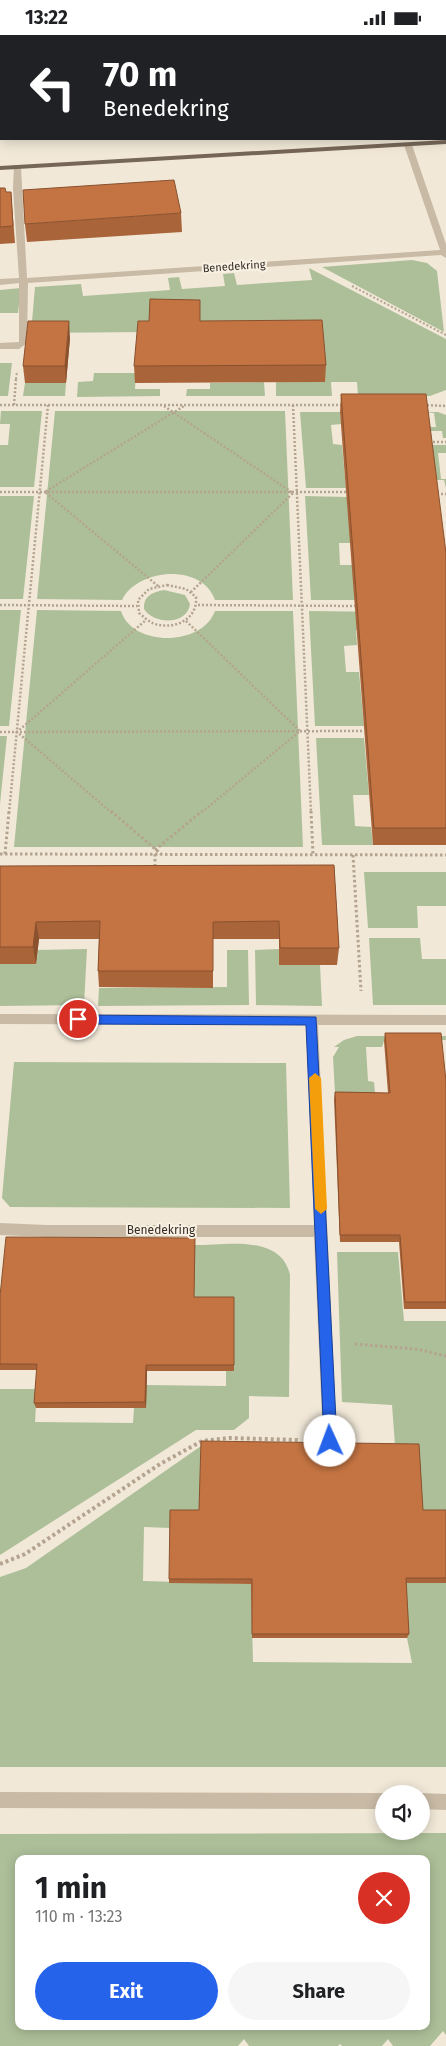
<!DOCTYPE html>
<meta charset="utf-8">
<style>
:root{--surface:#fff;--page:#f6f6f6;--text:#202124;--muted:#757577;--accent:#2563eb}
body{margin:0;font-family:"Fira Sans",sans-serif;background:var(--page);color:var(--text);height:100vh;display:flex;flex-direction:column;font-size:19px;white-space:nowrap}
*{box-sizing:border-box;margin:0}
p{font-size:16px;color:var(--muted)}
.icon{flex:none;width:28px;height:28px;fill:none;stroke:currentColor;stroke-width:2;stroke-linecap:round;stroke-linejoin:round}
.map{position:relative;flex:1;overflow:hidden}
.drawer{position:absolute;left:15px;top:1820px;width:415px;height:175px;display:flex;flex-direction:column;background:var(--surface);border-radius:10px;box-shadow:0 2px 12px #0003}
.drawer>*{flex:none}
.top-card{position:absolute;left:0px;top:0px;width:446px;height:105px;box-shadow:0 2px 12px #0003;background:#202124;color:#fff;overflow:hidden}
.controls{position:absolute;left:375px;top:1750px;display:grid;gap:10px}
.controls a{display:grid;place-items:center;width:55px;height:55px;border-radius:50%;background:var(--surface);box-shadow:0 2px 12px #0003;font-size:25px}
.pin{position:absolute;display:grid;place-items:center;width:42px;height:42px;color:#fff;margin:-21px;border:2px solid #fff;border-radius:50%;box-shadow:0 1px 5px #0007}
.me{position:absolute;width:55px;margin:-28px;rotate:358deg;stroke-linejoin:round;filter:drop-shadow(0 0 4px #0008)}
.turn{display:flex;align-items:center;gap:18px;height:105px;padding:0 20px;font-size:22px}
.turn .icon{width:65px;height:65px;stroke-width:2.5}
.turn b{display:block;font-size:35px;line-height:42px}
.round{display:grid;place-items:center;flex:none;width:52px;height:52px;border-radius:26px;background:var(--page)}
.head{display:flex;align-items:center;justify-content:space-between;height:85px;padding:0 20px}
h1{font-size:30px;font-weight:700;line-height:38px}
.cta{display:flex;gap:10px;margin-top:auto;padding:10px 20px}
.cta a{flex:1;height:58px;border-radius:30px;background:var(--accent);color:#fff;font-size:20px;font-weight:700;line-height:58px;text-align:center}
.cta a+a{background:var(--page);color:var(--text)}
.status{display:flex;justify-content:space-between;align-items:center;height:35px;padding:0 25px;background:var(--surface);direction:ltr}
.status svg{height:14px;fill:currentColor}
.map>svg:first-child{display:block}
</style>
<div class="status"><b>13:22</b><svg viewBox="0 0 49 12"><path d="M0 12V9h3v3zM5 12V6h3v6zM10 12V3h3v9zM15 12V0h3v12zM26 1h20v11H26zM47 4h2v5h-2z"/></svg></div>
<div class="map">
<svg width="446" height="2011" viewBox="0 0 446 2011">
<rect width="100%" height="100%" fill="#f1e8d8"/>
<g fill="#adbf99" fill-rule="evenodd">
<polygon points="0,0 446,0 446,85 445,1 1,1 1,104 22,104 0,105"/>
<polygon points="412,225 427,228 437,236 444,297 322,232"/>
<polygon points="309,233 446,304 446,355 430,361 358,361 357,347 331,347 332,361 276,361 276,347 324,347 150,297 31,298 35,252 81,249 83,261 170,255 168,243 179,242 182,254 225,251 223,239 234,238 237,250 312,245"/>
<polygon points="21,253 18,278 0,278 0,255"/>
<polygon points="0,328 12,328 8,361 0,361"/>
<polygon points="94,338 136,338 135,354 160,354 160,361 77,362 78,347 93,346"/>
<polygon points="264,347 265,361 186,361 187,354 210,354 210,348"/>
<polygon points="25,348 66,348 65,361 23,361"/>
<polygon points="1,376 42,376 34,452 0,452 0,410 8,410 10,389 0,389"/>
<path d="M55,376H285L293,565H215C202,528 138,533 122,565L37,564Z"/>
<polygon points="300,377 340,377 341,389 331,390 333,409 342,410 346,453 306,453"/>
<polygon points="424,377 438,377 446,380 446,403 443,403 442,396 426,396 426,392 436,392 434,378"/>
<polygon points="429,410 446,410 446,418 438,418 441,444 446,444 446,453 444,445 428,445"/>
<polygon points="0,461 34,461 23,564 0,564"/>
<polygon points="305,461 347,462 351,508 339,508 340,530 353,530 389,565 311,565"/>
<path d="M164,555L185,560L190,569C187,591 153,589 144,574C143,561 153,557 164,555Z"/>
<polygon points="0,575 21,575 9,691 0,691"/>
<path d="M37,575L121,576C132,612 202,612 215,576H293L303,812H14Z"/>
<polygon points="309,576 390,577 426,594 356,595 357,610 344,611 346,637 359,637 364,691 315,691"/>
<polygon points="0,701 7,701 0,769"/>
<polygon points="316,703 364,703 369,760 353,760 355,791 371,792 373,810 322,810"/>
<polygon points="364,837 446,837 446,871 417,871 418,893 368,893"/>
<polygon points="369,903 420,903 422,924 446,924 446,970 373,970"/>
<polygon points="87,914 84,970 0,971 0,929 36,929 38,915"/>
<polygon points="279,914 279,930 320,930 322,971 256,970 255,915"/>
<polygon points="227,915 248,915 249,970 98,971 99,953 227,952"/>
<polygon points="357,1001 446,1001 446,1005 384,1006 382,1012 366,1012 368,1046 374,1047 375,1058 335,1058 333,1022 339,1012 334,1012 344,1005"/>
<polygon points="14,1027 286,1028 290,1173 10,1172 2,1163"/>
<path d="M195,1210C227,1210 281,1199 290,1240L289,1362L249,1361V1383L234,1395H196L0,1520V1354H37L35,1387L133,1388L134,1373H146V1350L226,1351V1336H234L148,1269Z"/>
<polygon points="337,1217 398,1217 404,1286 446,1286 446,1480 394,1480 395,1410 392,1370 342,1367"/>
<polygon points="201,1411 253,1452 170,1493 144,1492 143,1546 251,1549 253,1627 412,1628 407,1603 404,1548 446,1548 446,1732 0,1732 0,1542 26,1533"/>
<path d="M446,1798V2000L443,1996L430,2011H393L388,2004L382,2011H342L340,2009L338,2011H249L244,2004L238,2011H0V1799ZM19,1824H426V1991H19Z"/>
</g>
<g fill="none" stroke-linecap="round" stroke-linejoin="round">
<g stroke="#b4a48f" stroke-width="2" stroke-dasharray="2 2" stroke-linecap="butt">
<polyline points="352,251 446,300"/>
<polyline points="16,344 17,336"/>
</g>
<g stroke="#b4a48f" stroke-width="2.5" stroke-dasharray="2 2" stroke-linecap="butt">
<polyline points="0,370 344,370"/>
<polyline points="14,370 16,343"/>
<polyline points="293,370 311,778"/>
<polyline points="423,370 446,371"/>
<polyline points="164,371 293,458 191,557"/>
<polyline points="429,407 446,407"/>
<polyline points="0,457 347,457"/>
<polyline points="437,459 446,459"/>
<path d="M167,550L186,554L196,562C198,584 175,595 155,589C149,587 144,582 139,578L138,565L149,554Z"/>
<polyline points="158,551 45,457 184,371"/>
<polyline points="0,570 137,571"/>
<polyline points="198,570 357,571"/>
<polyline points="186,586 300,696 201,778"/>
<polyline points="0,697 364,696"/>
<polyline points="9,778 48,370"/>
<polyline points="112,778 17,697 146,585"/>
</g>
<g stroke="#b4a48f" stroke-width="3" stroke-dasharray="2.5 2.5" stroke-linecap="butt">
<polyline points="111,776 161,819"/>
<polyline points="311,776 313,819"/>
<polyline points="155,815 202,776"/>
<polyline points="0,819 446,820"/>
<polyline points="5,819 9,776"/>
<polyline points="155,819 155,833"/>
<polyline points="353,820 361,956"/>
<polyline points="355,1309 416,1314 446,1321"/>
</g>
<polyline stroke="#b4a48f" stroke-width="4" stroke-dasharray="3 3" stroke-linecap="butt" points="0,1529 25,1519 160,1429 202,1406 229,1403 299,1405"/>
<g fill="#c8baa5" fill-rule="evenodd">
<polygon points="0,1757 384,1758 387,1759 384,1759 384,1774 0,1773"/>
<polygon points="421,1758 446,1759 446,1775 421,1774 421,1759 418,1759"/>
</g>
<g fill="#c8baa5" fill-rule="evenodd">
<polygon points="405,108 412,110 446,209 446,223 441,220 28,248 27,308 19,314 0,314 0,308 19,307 19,248 0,250 0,244 19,243 13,154 14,130 21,132 27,243 440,215 404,110"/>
<polygon points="0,979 446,980 446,990 318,990 337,1406 335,1411 330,1413 325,1411 323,1406 314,1202 47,1202 0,1200 0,1188 47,1190 314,1190 306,990 0,989"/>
</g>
<polygon fill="#766657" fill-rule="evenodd" points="446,105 446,109 0,135 0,131"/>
</g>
<g fill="#a96439">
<polygon points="0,153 6,157 11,157 15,208 0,209"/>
<polygon points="181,178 182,197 27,207 25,189"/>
<polygon points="200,286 326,330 325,347 135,348 134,331"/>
<polygon points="70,303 66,348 25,348 23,331"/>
<polygon points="341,359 446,518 446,810 373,810 340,377"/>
<polygon points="334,830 339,913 337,930 279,930 279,904 213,904 213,953 99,952 98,936 99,904 39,904 36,929 0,929 0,831"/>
<polygon points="385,998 446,1046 446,1274 404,1274 399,1207 340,1207 334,1064 335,1057 388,1058 384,1006"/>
<polygon points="195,1210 194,1262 234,1262 234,1336 147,1336 146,1373 36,1373 34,1368 37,1335 0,1335 0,1261"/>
<polygon points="423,1475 446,1475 446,1548 406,1548 409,1599 407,1603 252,1603 251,1549 169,1548 169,1544"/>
</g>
<g fill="#89512e">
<polygon points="69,286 70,303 66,348 65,331"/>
<polygon points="36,887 39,904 36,929 33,912"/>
<polygon points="146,1330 147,1336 146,1373 145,1367"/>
</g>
<g fill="#c47442" stroke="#89512e">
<polygon points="174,145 181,178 25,189 23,155"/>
<polygon points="0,153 5,153 6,157 11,157 13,191 0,192"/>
<polygon points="150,264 200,265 200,286 322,285 326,330 134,331 138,286 149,286"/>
<polygon points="28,286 69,286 65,331 23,331"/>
<polygon points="341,359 426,359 446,518 446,793 374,793"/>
<polygon points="334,830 339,913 280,913 279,886 213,887 213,936 98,936 100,886 36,887 33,912 0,912 0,831"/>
<polygon points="385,998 441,998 446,1046 446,1267 405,1267 400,1200 340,1200 335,1057 390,1058"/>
<polygon points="6,1202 195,1203 194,1262 234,1262 234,1330 146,1330 145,1367 34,1368 37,1329 0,1329 0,1261"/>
<polygon points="201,1406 419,1409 423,1475 446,1475 446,1543 406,1543 409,1599 252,1599 252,1544 169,1544 170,1475 199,1475"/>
</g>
<polygon fill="#2563eb" stroke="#184099" points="78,980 316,982 337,1406 335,1410 330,1412 326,1410 324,1406 306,990 78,989 72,984"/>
<polygon fill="#f59e0b" points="315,1038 321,1043 327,1174 321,1179 315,1174 309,1043"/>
<g text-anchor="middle" stroke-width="4" stroke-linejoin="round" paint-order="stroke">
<g font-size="11" fill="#342c26" stroke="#f9f2e4">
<text transform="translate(234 231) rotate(-4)" y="4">Benedekring</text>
</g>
<g font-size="12" fill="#342c26" stroke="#f9f2e4">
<text x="161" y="1199">Benedekring</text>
</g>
</g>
</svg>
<div class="controls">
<a><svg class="icon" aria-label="sound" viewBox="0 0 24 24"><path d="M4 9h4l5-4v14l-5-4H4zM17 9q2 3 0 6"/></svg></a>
</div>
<div class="pin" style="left:78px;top:984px;background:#d93025"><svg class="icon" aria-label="arrive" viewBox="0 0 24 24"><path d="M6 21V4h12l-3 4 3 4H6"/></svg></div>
<svg class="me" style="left:330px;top:1406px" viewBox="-20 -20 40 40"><circle r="19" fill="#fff"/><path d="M0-13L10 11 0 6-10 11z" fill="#2563eb"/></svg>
<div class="top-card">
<div class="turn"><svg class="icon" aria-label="left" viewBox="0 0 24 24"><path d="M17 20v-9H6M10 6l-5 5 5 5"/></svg><div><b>70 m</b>Benedekring</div></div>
</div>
<section class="drawer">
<div class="head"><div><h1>1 min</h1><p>110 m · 13:23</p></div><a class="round" style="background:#d93025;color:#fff"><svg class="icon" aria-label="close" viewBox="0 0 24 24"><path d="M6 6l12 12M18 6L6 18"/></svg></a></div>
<div class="cta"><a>Exit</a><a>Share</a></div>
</section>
</div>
